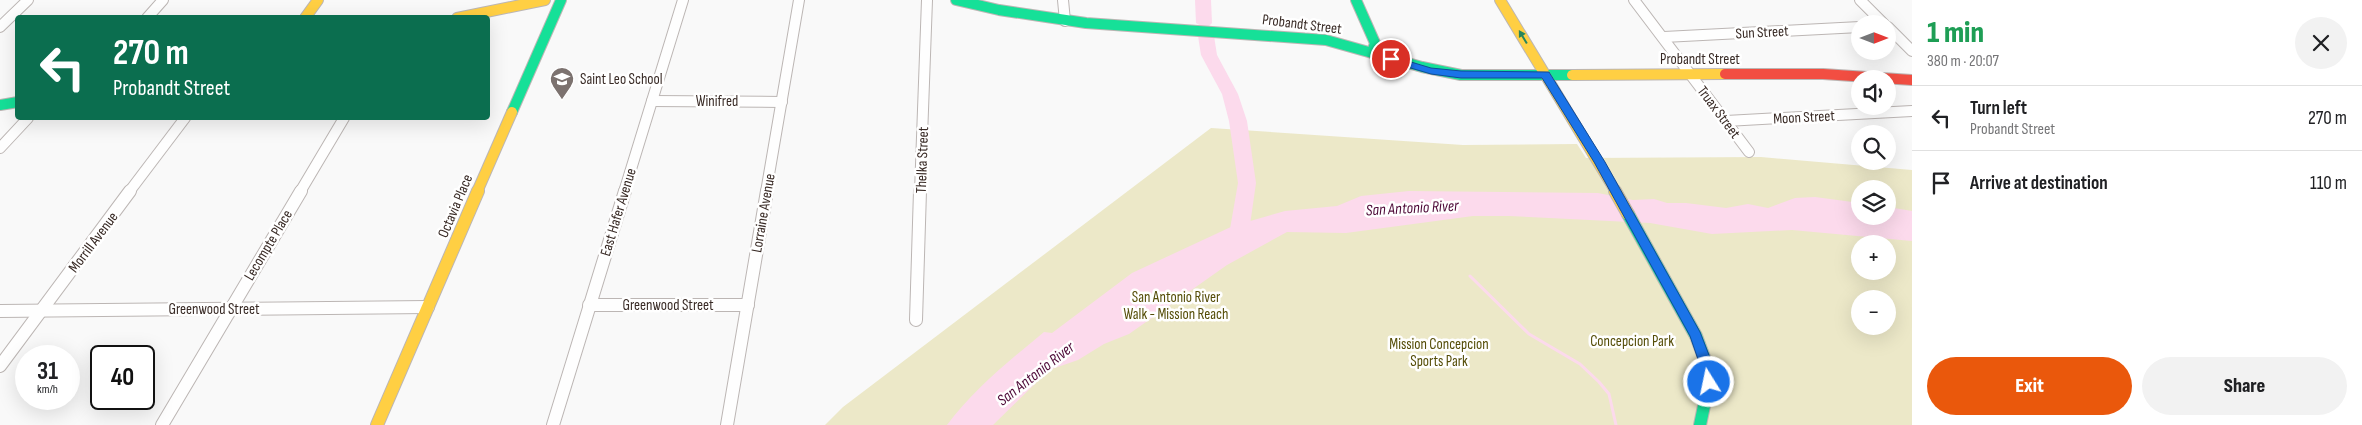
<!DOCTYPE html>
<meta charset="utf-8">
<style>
:root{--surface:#fff;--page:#f2f2f2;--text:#202124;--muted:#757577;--line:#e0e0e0;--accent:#ea580c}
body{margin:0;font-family:"Sofia Sans Condensed",sans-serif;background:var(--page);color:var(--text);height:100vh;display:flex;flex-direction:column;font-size:19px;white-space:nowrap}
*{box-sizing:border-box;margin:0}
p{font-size:16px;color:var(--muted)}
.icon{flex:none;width:28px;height:28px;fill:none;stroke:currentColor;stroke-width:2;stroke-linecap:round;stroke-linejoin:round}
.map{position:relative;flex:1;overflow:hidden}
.panel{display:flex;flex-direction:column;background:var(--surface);width:450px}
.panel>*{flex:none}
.guide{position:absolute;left:15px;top:15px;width:475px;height:105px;border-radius:5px;box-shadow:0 5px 20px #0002;background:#0b6e4f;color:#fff;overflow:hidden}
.needle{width:32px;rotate:90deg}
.fabs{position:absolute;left:1851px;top:15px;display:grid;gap:10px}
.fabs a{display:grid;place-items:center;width:45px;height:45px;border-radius:50%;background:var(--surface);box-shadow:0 5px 20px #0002;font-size:25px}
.speed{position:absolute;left:15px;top:345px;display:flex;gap:10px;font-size:25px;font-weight:700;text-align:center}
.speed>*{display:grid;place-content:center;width:65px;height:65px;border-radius:50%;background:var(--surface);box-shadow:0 5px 20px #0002;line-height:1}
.speed small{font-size:12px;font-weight:400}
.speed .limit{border:2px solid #111;border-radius:8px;background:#fff;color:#111}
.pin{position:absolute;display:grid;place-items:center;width:42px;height:42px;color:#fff;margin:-21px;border:2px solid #fff;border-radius:50%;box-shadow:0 1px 5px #0007}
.me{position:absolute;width:55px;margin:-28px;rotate:350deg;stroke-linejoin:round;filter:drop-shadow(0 0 4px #0008)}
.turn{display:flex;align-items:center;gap:18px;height:105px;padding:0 15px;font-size:22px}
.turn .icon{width:65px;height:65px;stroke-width:2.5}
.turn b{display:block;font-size:35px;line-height:42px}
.round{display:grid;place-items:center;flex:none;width:52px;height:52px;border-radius:26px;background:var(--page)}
.overview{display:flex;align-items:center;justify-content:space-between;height:85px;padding:0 15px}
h1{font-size:30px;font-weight:800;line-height:38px;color:#1e9e55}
.primary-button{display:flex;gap:10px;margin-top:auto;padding:10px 15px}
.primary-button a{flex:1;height:58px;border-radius:30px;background:var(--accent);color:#fff;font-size:20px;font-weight:800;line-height:58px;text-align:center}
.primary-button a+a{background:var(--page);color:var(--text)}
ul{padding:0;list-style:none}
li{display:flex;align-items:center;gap:15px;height:65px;padding:0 15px;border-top:1px solid var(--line)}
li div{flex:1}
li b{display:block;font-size:19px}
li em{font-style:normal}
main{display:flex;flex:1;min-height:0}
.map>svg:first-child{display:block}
</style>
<main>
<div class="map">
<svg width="1912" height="425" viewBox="0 0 1912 425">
<rect width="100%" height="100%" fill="#f9f9f9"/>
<path fill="#ece8c8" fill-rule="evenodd" d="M1211,128L1463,145L1577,144L1586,158L1761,157L1912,170V425H825L843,407ZM1860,189H1888V216H1860ZM1860,244H1888V271H1860ZM1860,299H1888V326H1860Z"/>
<path fill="#fcdaec" d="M1409,191L1598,193L1633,200L1654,199L1667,203H1686L1726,208L1748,204L1768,208L1795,198L1815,197L1860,203V216H1888V207L1912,211V241L1792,230L1712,234L1650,223L1509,216H1473L1346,233L1287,232L1227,265L1129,334L1104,344L1078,360L1049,370L993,425H947C974,389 1009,361 1044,332L1052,333L1132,273L1233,226L1285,211L1337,206L1361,196Z"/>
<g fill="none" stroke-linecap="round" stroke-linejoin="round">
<polyline stroke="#fcdaec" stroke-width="3" points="1470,276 1529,334 1580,364 1599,382 1609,394 1616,425"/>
<g fill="#fcdaec" fill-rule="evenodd">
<polygon points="1195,0 1211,0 1212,23 1209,26 1204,28 1196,23"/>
<polygon points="1206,31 1214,36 1217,55 1238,94 1247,121 1256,183 1247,246 1244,251 1237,253 1230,251 1227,246 1238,183 1229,121 1222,94 1201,55 1198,36"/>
</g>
<g stroke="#bcb6b4" stroke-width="12">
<g id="street-far1">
<polyline points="1063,0 1065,21"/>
<polyline points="1634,0 1749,152"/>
<polyline points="1860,0 1884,24"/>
<polyline points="147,18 163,0"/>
<polyline points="0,27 28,0"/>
<polyline points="1888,27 1912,51"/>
<polyline points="1664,37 1860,27"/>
<polyline points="652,101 782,102"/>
<polyline points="1726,121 1912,111"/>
<polyline points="0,148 28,118"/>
<polyline points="129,192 185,118"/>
<polyline points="300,192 344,118"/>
<polyline points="624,192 683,0"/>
<polyline points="766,192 799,0"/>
<polyline points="920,192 927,0"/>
</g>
</g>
<g stroke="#bcb6b4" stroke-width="14">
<g id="street">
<polyline points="589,305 748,305"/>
<polyline points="0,311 428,307"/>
<polyline points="916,320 920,191"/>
<polyline points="0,366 130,191"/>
<polyline points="162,425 301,191"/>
<polyline points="553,425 625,191"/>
<polyline points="727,425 767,191"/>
</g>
</g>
<g stroke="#bcb6b4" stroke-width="12">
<g id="fast-far1">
<polyline points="956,0 999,10 1086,23 1326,40 1422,67 1461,75 1572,75"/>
<polyline points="1356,0 1375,43 1372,53"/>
<polyline points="0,105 18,102"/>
<polyline points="512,112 561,0"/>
</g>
</g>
<g stroke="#bcb6b4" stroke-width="14">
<polyline id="fast" points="1628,214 1696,336 1708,368 1709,382 1700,425"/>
</g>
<g stroke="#bcb6b4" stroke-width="12">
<g id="slow-far1">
<polyline points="1500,0 1616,192"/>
<polyline points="305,18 318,0"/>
<polyline points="457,18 545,0"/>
<polyline points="1572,75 1725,74"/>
<polyline points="477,192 512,112"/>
</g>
</g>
<g stroke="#bcb6b4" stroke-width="14">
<g id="slow">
<polyline points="1615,191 1628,214"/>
<polyline points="377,425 478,191"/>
</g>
</g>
<g stroke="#bcb6b4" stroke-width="12">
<polyline id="jam" points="1725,74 1823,74 1912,80"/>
</g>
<use href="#street-far1" stroke="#fefefe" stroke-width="10"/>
<use href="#street" stroke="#fefefe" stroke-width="12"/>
<use href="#fast-far1" stroke="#16e098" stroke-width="10"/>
<use href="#fast" stroke="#16e098" stroke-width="12"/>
<use href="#slow-far1" stroke="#ffcf43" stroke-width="10"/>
<use href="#slow" stroke="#ffcf43" stroke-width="12"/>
<use href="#jam" stroke="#f24e42" stroke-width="10"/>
</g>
<defs><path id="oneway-solid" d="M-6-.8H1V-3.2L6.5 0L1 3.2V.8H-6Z" transform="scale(1.25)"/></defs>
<use fill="#27855e" href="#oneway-solid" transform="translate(1523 37) rotate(-121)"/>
<polygon fill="#1a73e8" stroke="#114b97" points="1391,56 1431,68 1461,71 1549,72 1605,162 1700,332 1714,368 1715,382 1714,386 1704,386 1701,368 1690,336 1594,162 1542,78 1461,78 1431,74 1387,61 1386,59"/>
<defs>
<g id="school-pin" transform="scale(1.25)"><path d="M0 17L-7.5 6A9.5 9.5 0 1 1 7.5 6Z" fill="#7c726f" stroke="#fff"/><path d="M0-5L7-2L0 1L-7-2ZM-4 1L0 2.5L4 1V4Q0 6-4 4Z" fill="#fff"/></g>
</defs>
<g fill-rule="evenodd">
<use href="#school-pin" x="562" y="79"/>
</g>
<g text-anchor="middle" stroke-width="5" stroke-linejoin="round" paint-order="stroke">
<g font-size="15" fill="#382a25" stroke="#fff">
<text transform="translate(1302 24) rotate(7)" y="5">Probandt Street</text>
<text transform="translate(1762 32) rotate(-3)" y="5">Sun Street</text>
<text x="1700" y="64">Probandt Street</text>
<text x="717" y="106">Winifred</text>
<text transform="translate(1719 112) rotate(53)" y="5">Truax Street</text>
<text transform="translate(1804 117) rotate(-3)" y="5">Moon Street</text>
<text transform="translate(922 160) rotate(-88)" y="5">Thelka Street</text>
<text transform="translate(455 206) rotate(-67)" y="5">Octavia Place</text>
<text transform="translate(618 212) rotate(-73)" y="5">East Hafer Avenue</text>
<text transform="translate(763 213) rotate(-80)" y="5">Lorraine Avenue</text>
<text transform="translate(93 242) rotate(-53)" y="5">Morrill Avenue</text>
<text transform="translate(268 245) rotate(-59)" y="5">Lecompte Place</text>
<text x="668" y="310">Greenwood Street</text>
<text x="214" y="314">Greenwood Street</text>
</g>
<g font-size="15" fill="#382a25" stroke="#fff" text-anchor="start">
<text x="580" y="84">Saint Leo School</text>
</g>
<g font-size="15" fill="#554d08" stroke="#fff">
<text x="1176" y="302">San Antonio River<tspan x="1176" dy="17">Walk - Mission Reach</tspan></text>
<text x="1632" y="346">Concepcion Park</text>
<text x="1439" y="349">Mission Concepcion<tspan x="1439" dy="17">Sports Park</tspan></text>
</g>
<g font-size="16" font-style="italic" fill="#4e0a38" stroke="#fff">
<text transform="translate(1412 207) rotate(-3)" y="6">San Antonio River</text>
<text transform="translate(1035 373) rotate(-38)" y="6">San Antonio River</text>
</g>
</g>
</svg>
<div class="fabs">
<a><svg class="needle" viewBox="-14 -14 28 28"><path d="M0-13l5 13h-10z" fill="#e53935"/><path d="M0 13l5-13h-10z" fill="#757577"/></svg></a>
<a><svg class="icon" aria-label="sound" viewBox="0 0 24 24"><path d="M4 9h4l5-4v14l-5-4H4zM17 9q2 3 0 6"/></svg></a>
<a><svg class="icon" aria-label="search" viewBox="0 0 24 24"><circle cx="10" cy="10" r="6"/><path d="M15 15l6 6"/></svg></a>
<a><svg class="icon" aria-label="layers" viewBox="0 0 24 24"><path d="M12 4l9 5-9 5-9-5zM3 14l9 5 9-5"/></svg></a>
<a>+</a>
<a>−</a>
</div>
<div class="speed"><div>31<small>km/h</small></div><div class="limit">40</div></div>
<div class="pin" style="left:1391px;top:59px;background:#d93025"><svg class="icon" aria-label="arrive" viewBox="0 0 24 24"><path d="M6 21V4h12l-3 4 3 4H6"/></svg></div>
<svg class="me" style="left:1709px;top:382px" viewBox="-20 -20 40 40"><circle r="17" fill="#1a73e8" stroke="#fff" stroke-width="3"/><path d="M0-11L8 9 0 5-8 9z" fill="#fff"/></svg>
<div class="guide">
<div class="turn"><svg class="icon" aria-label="left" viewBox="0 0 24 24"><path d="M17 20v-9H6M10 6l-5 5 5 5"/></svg><div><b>270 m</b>Probandt Street</div></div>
</div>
</div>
<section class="panel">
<div class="overview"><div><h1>1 min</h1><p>380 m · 20:07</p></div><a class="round"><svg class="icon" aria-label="close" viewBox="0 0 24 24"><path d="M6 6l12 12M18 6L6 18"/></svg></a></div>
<ul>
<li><svg class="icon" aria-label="left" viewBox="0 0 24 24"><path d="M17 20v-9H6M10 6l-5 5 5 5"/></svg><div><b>Turn left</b><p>Probandt Street</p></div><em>270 m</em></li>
<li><svg class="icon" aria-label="arrive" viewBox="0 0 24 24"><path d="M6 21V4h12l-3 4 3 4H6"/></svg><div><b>Arrive at destination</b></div><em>110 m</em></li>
</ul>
<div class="primary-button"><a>Exit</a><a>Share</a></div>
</section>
</main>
